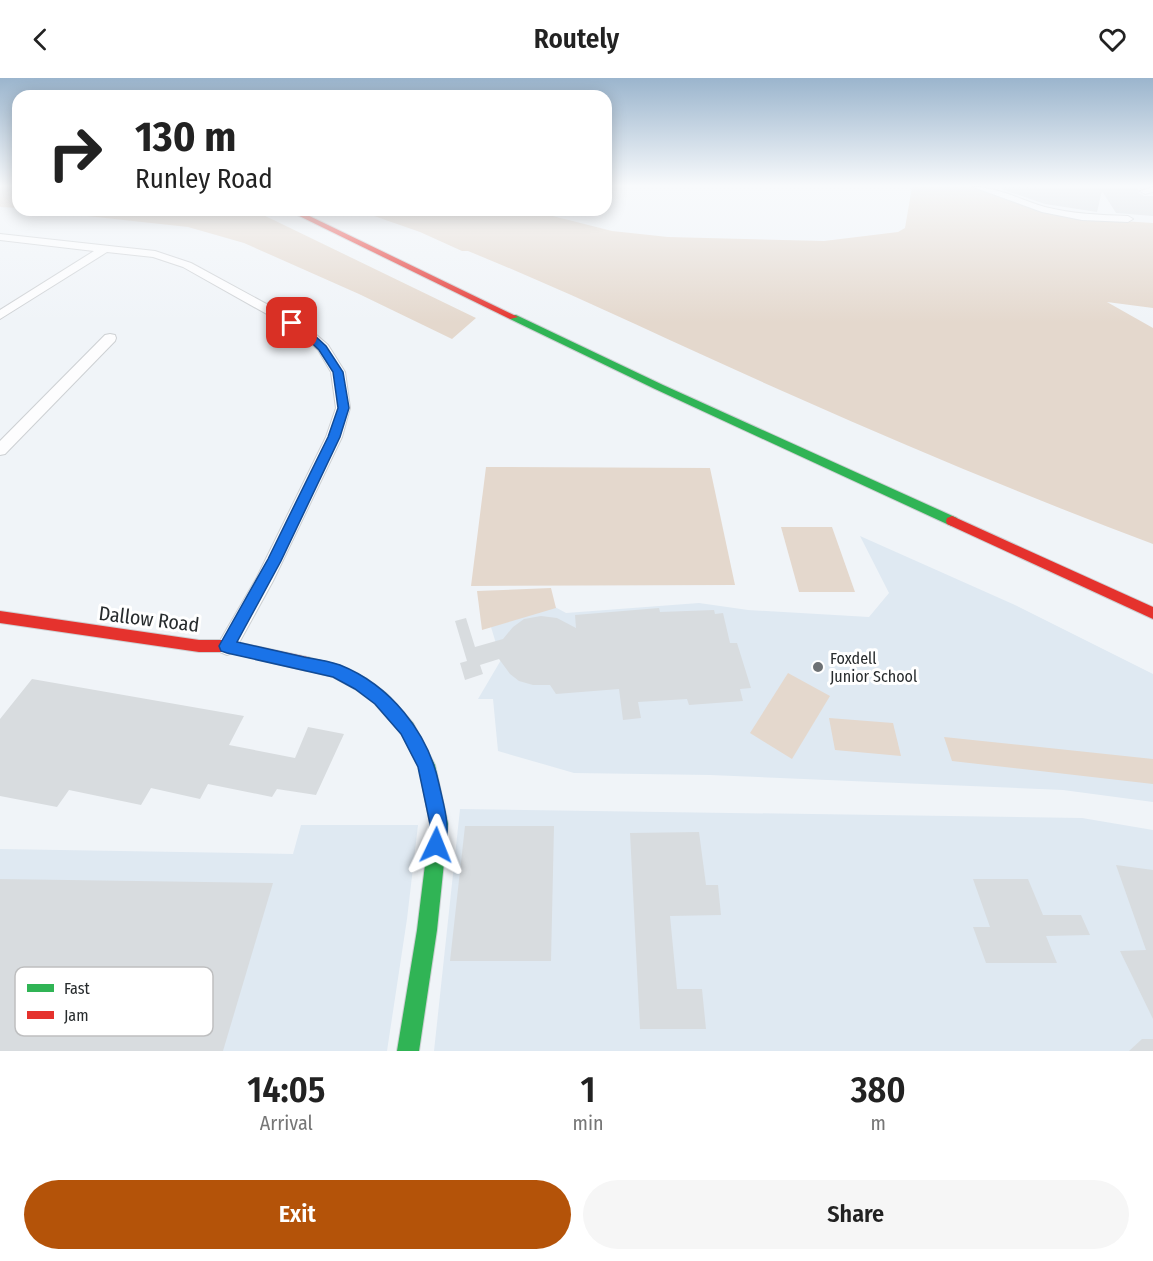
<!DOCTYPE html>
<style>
:root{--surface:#fff;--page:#f6f6f6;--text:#222;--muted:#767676;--accent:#b45309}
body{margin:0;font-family:"Fira Sans Condensed",sans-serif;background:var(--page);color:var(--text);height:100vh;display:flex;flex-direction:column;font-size:22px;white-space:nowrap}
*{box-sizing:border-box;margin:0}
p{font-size:20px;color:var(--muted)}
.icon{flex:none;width:33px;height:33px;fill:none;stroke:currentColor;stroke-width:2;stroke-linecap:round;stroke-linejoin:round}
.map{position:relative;height:973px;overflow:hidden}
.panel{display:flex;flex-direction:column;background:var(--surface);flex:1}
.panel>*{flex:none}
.banner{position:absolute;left:12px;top:12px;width:600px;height:126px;border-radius:18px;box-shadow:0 3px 15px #0003;background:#fff;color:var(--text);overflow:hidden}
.pin{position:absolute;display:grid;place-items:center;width:51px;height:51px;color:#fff;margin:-26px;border-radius:12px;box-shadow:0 3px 9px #0006}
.me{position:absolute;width:66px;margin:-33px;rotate:2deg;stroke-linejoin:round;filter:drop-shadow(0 0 4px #0008)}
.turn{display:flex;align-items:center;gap:21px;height:126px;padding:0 24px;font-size:27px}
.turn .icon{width:78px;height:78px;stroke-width:2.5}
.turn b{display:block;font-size:42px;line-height:51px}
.eta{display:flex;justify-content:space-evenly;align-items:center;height:102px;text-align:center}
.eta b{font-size:36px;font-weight:600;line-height:42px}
.action{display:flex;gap:12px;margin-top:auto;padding:12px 24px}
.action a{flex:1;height:69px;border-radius:36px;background:var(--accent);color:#fff;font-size:24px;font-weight:600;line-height:69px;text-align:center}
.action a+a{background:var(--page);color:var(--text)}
header{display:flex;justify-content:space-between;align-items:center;height:78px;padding:0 24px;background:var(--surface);font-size:27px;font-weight:600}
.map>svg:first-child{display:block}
</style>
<header><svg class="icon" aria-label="back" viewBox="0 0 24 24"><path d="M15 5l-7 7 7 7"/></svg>Routely<svg class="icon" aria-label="heart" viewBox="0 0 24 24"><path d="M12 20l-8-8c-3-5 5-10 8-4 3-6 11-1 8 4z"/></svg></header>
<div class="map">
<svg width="1153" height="973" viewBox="0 0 1153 973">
<rect width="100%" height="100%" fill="#f0f4f8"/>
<g fill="#dfe9f2">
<polygon points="860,458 1015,527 1153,596 1153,724 1063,712 710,697 574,695 498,673 493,621 478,621 501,582 491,549 555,529 566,535 699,525 748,532 869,539 889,515"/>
<polygon points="460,731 1082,740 1153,752 1153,973 434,973"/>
<polygon points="301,747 418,747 407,841 387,973 0,973 0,771 293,776"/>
</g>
<g fill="#e4d8cd">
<polygon points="0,109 18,109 18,130 0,129"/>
<path d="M912,109H972L1030,130L1075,140L1153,145V230L1107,224L1153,250V466C1033,421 913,371 796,319C686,271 579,218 468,173H462L420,154L357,132H529L612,153L668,159L824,163L898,154L905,150Z"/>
<polygon points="32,132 253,132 476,240 452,261 359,216 244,165 188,149"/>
<polygon points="486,389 710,390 735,507 471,508"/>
<polygon points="781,449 832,449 855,514 799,514"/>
<polygon points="551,510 556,530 482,552 477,513"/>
<polygon points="788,595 830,618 792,681 750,655"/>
<polygon points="829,640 893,645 901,678 835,672"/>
<polygon points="944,659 1153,681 1153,706 952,683"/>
</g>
<g fill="#d8dcdf">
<polygon points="1002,109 1137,110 1139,115 1144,118 1153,118 1153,138 1116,135 1102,113 1097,134 1045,126 1001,111"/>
<polygon points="659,530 660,534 714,532 715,536 723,535 730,565 737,565 751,610 740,611 743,623 689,627 687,621 638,624 641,640 623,642 619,611 556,616 550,607 533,607 519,603 510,596 499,581 480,587 483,596 465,602 460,585 467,583 455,543 466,540 475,569 503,561 513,549 524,541 541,538 557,540 576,550 575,537"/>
<polygon points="32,601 244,638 229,667 295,680 308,649 344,656 316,717 277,711 272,719 208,706 200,721 151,710 141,727 69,712 57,729 0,718 0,641"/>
<polygon points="465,748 554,748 551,883 450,883"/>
<polygon points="699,754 706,807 718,807 721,837 670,838 677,911 702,911 706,951 640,951 630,755"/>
<polygon points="1116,787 1153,792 1153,941 1120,873 1146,872"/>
<polygon points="0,801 273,805 223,973 0,973"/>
<polygon points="973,801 1028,801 1043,837 1081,837 1090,857 1046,858 1057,885 986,885 973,849 990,849"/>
<polygon points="1142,961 1153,961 1153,973 1129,973"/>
</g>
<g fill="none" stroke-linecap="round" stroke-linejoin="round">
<g stroke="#cdd0d3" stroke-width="2">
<g id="street">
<path d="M973,109C998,109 1021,122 1045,129C1072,136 1100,137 1128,138L1133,141L1128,144L1082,142L1042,134Z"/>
<polygon points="1153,109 1153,114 1145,116 1140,113"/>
<polygon points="0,156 155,173 191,185 305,247 328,267 345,294 350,330 342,359 273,503 234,574 227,577 220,574 217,568 257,499 326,359 336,330 331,294 318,272 297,253 183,189 153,179 107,174 0,241 0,232 94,173 0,162"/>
<polygon points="110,256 115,257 116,260 115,263 5,376 0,377 0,363 105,257"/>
</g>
</g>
<g stroke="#cdd0d3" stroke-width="2">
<g id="fast">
<polygon points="510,237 516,237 663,307 957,440 958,443 952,448 947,446 655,311 510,241"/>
<polygon points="307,579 341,588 367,601 386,615 413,645 435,687 448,746 437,852 419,973 397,973 417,852 430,746 419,689 401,655 374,625 355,611 333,599 302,591 299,586 302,581"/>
</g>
</g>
<g stroke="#cdd0d3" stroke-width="2">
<g id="jam">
<polygon points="287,132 297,132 518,239 510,241"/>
<polygon points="952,438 1153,529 1153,541 947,446 946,443 947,440"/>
<polygon points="0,533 199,562 227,562 307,579 312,581 315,586 312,591 307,593 227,574 199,574 0,545"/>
</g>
</g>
<use href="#street" fill="#fdfdfe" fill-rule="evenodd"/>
<use href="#fast" fill="#30b455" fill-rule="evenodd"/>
<use href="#jam" fill="#e5322d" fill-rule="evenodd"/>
</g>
<linearGradient id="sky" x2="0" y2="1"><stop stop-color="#9bb5cd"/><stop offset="0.44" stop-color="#f8fafc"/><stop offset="1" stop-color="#f8fafc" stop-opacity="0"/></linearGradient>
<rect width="1153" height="245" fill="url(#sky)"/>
<path fill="#1a73e8" stroke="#114b97" stroke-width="1.5" d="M288,243L304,248L326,268L343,294L349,330L340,359L281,483L237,564C259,569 282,574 304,579C316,581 329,583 340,587C390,607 428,654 439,706C444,729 452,751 443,774L436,776L430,774L427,767L430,746L418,689L401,656L375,626L355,611L333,599L227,575L221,573L219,568L268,481L328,359L338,330L333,294L319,272L298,252L288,247Z"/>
<circle fill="#6d7174" stroke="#fff" stroke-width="2" cx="818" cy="589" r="6"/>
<g text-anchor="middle" stroke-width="6" stroke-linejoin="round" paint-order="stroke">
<g font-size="16" fill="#272b2d" stroke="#fff" text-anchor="start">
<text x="830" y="586">Foxdell<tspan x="830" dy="18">Junior School</tspan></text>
</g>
<g font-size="20" fill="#272b2d" stroke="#fff">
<text transform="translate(149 541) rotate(7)" y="7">Dallow Road</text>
</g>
</g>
<rect x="15" y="889" width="198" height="69" rx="9" fill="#fff" stroke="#bebfc0" stroke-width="1.5"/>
<rect x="27" y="906" width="27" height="8" fill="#30b455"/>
<rect x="27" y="933" width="27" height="8" fill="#e5322d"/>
<g font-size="16" fill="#272b2d">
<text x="64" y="916">Fast</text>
<text x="64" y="943">Jam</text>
</g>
</svg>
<div class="pin" style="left:292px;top:245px;background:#d93025"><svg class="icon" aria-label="arrive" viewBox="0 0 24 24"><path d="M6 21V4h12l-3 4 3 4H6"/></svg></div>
<svg class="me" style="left:436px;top:767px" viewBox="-20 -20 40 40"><path d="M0-17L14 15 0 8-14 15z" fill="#1a73e8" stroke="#fff" stroke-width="4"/></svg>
<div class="banner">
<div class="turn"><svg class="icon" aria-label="right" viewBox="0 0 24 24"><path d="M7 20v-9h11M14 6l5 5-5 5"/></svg><div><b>130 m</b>Runley Road</div></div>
</div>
</div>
<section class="panel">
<div class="eta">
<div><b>14:05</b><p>Arrival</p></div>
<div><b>1</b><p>min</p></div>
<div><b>380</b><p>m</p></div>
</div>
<div class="action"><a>Exit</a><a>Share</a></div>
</section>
